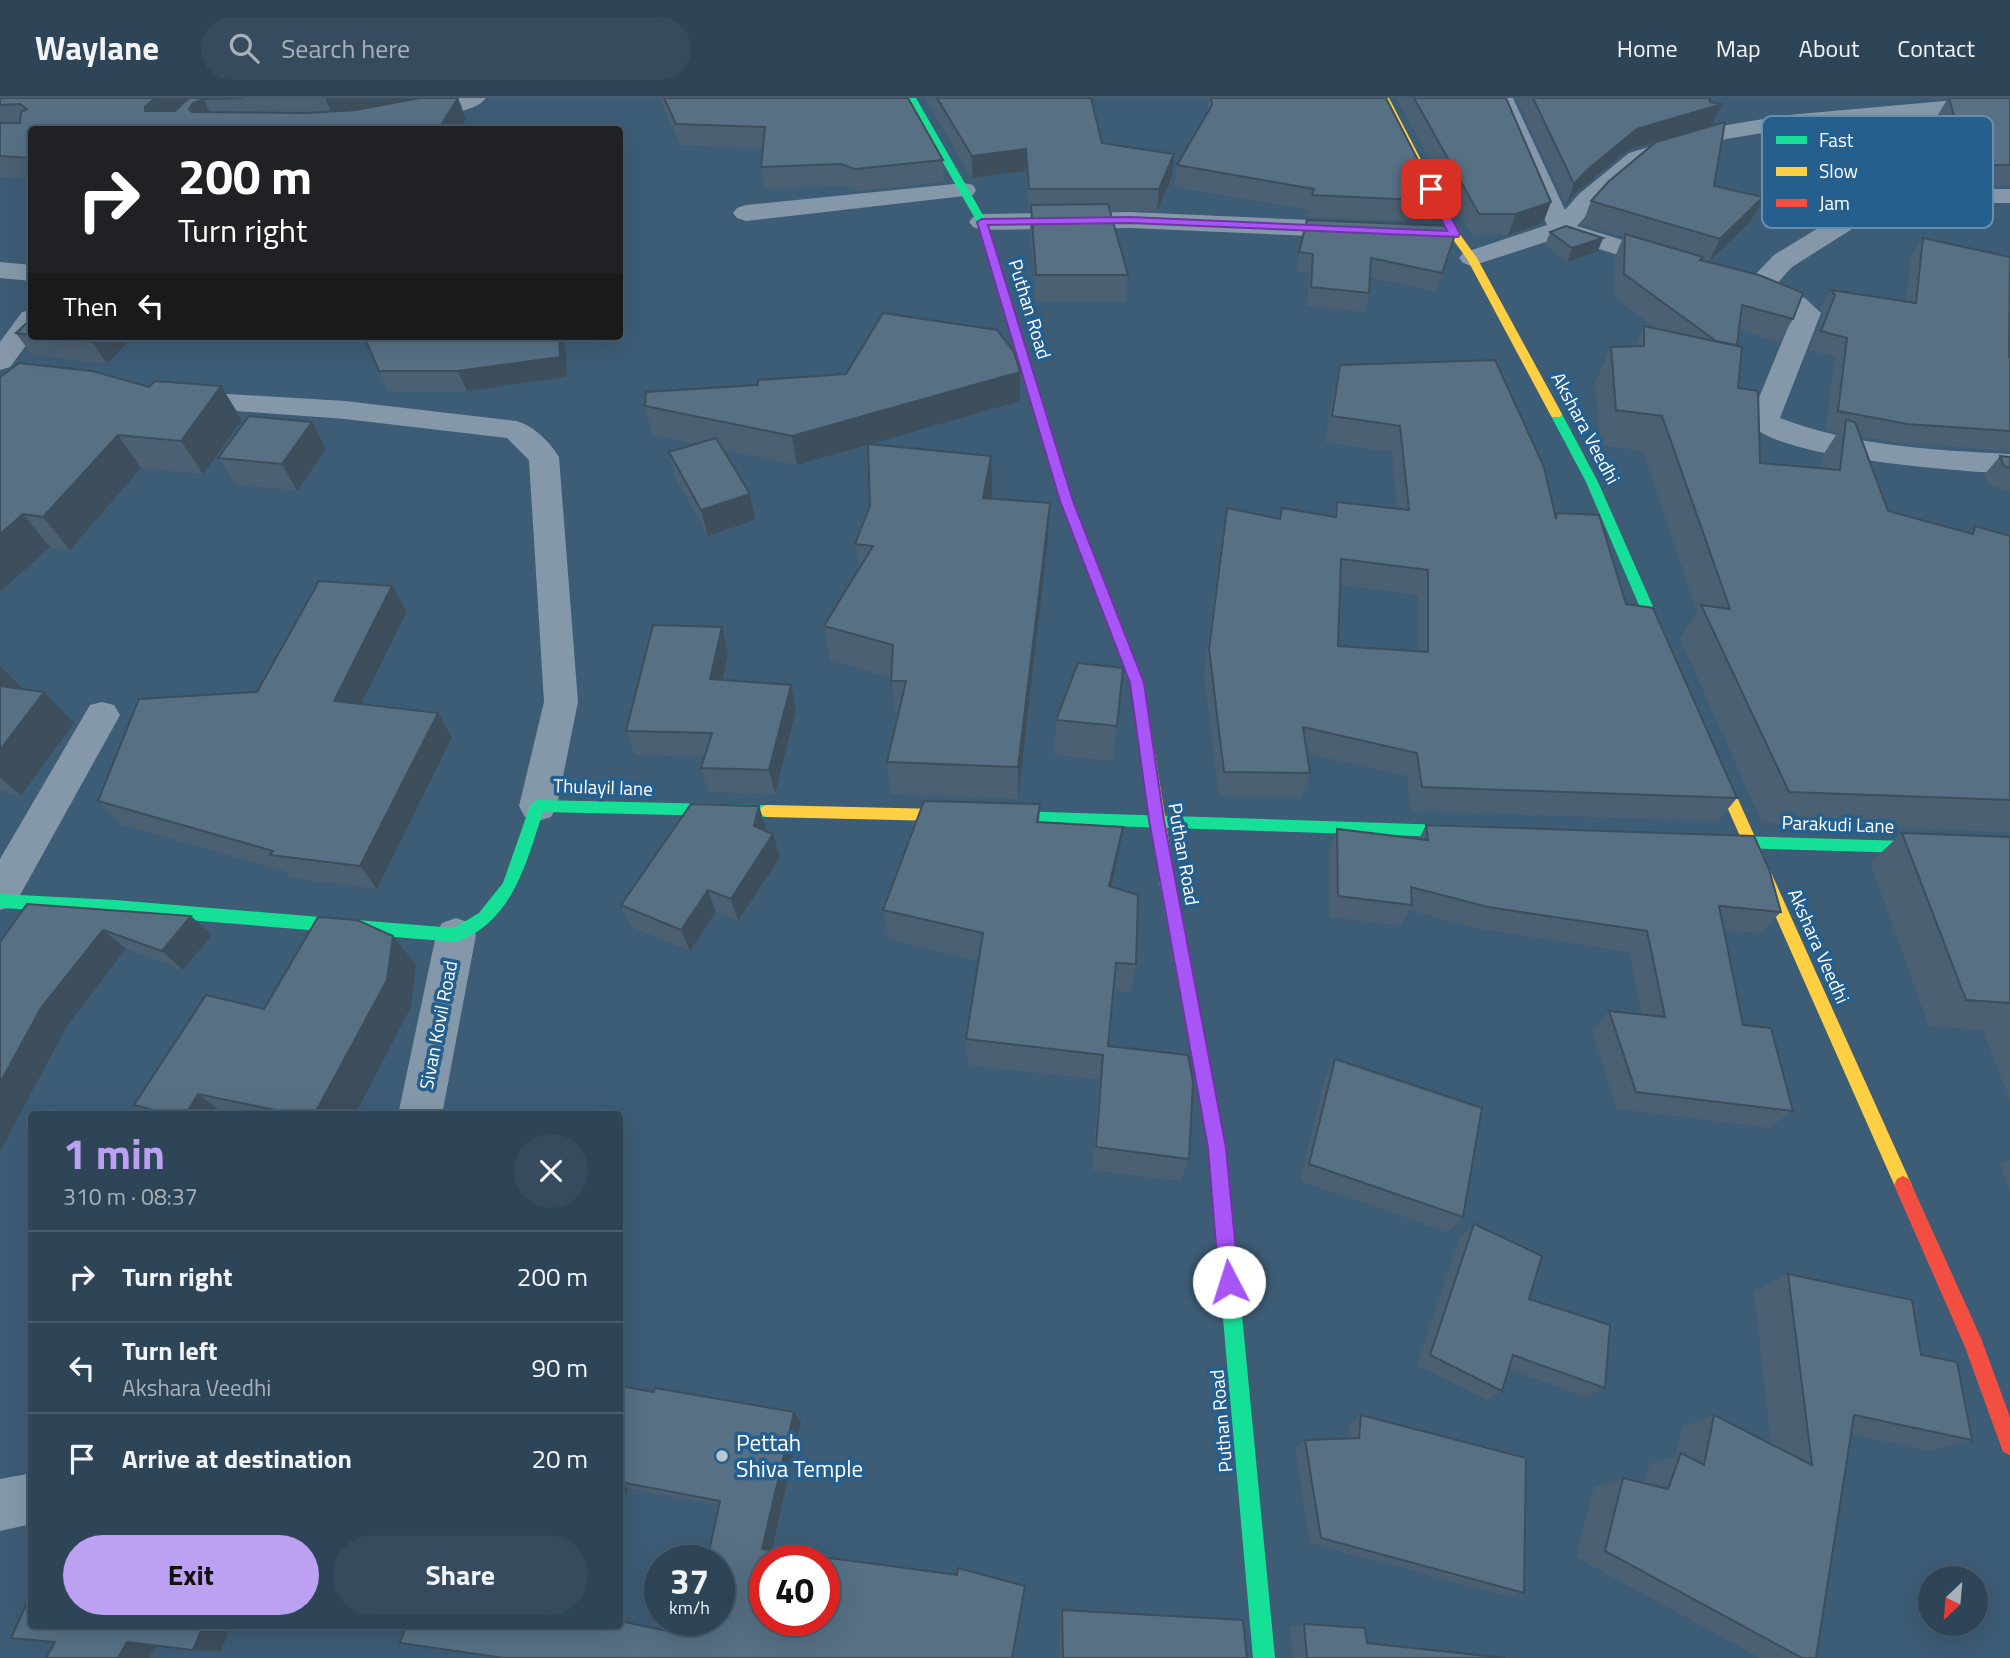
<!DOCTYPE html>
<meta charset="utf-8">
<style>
:root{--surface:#2e4558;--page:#364c5e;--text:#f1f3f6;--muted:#a7b1ba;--line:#495d6e;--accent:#bca0f2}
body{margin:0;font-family:"Titillium Web",sans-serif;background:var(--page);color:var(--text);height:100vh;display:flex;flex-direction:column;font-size:26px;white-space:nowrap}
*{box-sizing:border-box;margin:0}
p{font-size:23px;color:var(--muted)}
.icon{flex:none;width:38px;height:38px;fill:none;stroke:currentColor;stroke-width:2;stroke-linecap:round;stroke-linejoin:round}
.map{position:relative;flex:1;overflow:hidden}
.details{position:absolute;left:28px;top:1013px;width:595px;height:518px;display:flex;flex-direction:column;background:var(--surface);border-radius:7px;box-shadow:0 7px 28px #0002,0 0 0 2px var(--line)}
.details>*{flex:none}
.banner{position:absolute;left:28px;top:28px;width:595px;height:214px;border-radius:7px;box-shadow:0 7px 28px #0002,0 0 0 2px var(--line);background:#202124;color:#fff;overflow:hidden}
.needle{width:46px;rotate:206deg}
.buttons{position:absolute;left:1918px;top:1468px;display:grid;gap:14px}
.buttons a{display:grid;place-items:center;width:70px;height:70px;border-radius:50%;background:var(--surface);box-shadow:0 7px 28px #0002,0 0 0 2px var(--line);font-size:35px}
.speed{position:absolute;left:644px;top:1447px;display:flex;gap:14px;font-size:35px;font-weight:700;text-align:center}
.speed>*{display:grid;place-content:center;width:91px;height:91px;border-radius:50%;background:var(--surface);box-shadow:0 7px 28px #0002,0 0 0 2px var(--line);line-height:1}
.speed small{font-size:18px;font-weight:400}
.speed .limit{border:10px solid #d22;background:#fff;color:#111}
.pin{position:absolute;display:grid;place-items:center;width:60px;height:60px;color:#fff;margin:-30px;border-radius:14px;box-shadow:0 4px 10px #0006}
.me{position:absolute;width:77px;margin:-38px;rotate:355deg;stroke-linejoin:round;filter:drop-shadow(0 0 5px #0008)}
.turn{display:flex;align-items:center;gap:24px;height:147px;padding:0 35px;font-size:32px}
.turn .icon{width:91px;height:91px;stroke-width:2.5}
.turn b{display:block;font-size:49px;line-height:60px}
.then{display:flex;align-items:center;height:66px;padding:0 35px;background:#0003;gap:14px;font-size:26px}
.round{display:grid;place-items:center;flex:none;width:74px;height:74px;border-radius:37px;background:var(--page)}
.headline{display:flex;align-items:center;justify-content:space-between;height:119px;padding:0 35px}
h1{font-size:42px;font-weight:700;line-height:52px;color:var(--accent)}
.action{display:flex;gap:14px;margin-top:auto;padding:14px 35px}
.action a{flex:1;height:80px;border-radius:42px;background:var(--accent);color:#111;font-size:28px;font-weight:700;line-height:80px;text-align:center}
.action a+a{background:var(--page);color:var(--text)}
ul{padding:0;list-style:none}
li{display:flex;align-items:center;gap:21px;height:91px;padding:0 35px;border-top:2px solid var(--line)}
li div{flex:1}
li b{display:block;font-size:26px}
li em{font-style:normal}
header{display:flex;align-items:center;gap:42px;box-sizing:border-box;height:98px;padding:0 35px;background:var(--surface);border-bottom:2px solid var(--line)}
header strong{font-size:33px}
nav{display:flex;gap:38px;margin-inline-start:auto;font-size:24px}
.search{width:490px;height:63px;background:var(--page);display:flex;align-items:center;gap:18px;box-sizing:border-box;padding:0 24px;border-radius:38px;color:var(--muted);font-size:26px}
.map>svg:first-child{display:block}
</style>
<header>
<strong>Waylane</strong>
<div class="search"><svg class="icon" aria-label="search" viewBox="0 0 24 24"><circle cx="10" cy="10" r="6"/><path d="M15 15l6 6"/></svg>Search here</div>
<nav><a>Home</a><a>Map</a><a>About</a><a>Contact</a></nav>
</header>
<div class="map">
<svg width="2010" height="1560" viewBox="0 0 2010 1560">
<rect width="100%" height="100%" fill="#3d5c75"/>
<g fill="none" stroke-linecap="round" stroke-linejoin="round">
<g fill="#8498a9" fill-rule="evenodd">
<path d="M456,0H486C475,16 428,19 409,22L401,20L398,15L401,10Z"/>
<polygon points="1491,0 1513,0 1565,112 1579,96 1629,55 1715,29 1788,17 1978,0 2010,0 2010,11 1788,31 1726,41 1645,65 1597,106 1577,128 1678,159 1682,165 1678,171 1669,173 1561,139 1481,165 1472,168 1463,165 1459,160 1463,155 1547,127"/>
<polygon points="964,85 973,87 976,92 973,97 746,123 737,120 733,115 737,110 746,107"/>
<path d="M1903,91H2010V105H1906L1871,119L1792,169L1774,189L1805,200L1821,215L1780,320C1854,348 1932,352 2010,356V376C1963,373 1773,361 1749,324L1793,217L1787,212L1741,195L1737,189L1741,183L1751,181L1774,157L1853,109Z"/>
<polygon points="1130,114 1358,124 1367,127 1371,132 1367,137 1358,140 1130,130 982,132 973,129 969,124 973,119 982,116"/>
<polygon points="0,164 32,167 32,183 0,180"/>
<polygon points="32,212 33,238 10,269 0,272 0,244 22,214"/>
<path d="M179,293L345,303L516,323C533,327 550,344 559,359L578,604L557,708L551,719L538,723L525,719L519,708L544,604L529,362L507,340L345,321L169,308L165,302L169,296Z"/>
<polygon points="102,604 114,607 120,617 14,808 0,812 0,761 90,607"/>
<polygon points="456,820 470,825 476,837 442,1017 398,1017 436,837 442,825"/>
<polygon points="32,1375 32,1426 0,1433 0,1381"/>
</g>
<g fill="#16e098" fill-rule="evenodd">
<polygon points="906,0 916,0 987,124 1073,403 1101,474 1099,477 1094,479 1087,474 1061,403 977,124"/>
<polygon points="1556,312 1562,316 1598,384 1674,556 1672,560 1662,560 1660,556 1586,384 1550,316"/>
<path d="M538,702L767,707L772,709L775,713L772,717L767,719L543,714C526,765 513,824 456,844L115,816L0,810V796L115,802L454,830L479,815L503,785L530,708L533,704Z"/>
<polygon points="982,712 1477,728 1482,730 1485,734 1482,738 1477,740 982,724 977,722 974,718 977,714"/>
<polygon points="1705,737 2010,746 2010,758 1705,749 1700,747 1697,743 1700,739"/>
<polygon points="1168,781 1174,783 1176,788 1226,1050 1275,1560 1253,1560 1208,1050 1160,788 1162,783"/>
</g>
<g fill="#ffcf43" fill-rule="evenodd">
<polygon points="1379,0 1389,0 1459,135 1477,160 1562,316 1560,319 1552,319 1550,316 1467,161 1449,136"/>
<polygon points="1094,469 1101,474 1144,585 1176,788 1174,793 1162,793 1160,788 1130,585 1087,474"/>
<polygon points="1712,653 1719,659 1909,1081 1912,1087 1909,1093 1903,1096 1897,1093 1705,659"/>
<polygon points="767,707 982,712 987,714 990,718 987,722 982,724 767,719 762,717 759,713 762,709"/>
</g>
<polygon fill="#f24e42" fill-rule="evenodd" points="1903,1078 1909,1081 1981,1240 2010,1319 2010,1357 2003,1354 1965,1249 1894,1087 1897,1081"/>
</g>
<g fill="#4b6072" fill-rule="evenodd">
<polygon points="0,0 458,0 466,21 459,32 32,32 32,81 1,79 0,80"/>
<polygon points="659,0 908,0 943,62 944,84 857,93 844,88 765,91 761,69 763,51 681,47"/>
<polygon points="925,0 1091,0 1102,45 1172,78 1157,113 1109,113 1128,177 1126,204 1036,204 1030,134 1031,113 1029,113 1026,73 972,80"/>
<polygon points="1208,0 1386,0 1439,103 1432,124 1308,119 1309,112 1174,89 1177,67 1208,13"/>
<polygon points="1396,0 1506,0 1551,104 1543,125 1508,137 1472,138"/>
<polygon points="1516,0 1709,0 1710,4 1722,6 1712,27 1714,88 1751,123 1709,165 1793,221 1779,244 1739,232 1737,247 1738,290 1760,365 1821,370 1823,357 1838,334 1826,331 1835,259 1809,252 1823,216 1820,210 1831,192 1906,203 1911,158 1923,140 2010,259 2010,353 1894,344 1861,338 1888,413 1969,435 1975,428 2010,438 2010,734 1762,725 1680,541 1697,514 1643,353 1600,347 1595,284 1611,249 1635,248 1644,228 1657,231 1614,199 1615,159 1623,139 1582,127 1591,103 1656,44 1628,52 1577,94 1566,107"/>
<polygon points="1931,0 2010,0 2010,88 1959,89 1950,58 1946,58 1936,20 1948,0 1931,2"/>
<polygon points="1307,122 1456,134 1436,193 1370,180 1369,195 1365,214 1307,208 1309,175 1296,173"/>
<polygon points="1550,134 1598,153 1567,164 1545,147"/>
<polygon points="32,220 32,238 133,238 107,266 32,257 16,235"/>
<polygon points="364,238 565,238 567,279 467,293 388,293"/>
<path d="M1340,267L1556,419L1557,415L1626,506L1737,700L1718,723L1411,713L1407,678L1307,656L1310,675L1302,699L1219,698L1204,576L1222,436L1227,410L1279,421L1333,418L1337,404L1397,411L1392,354L1325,344L1333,294ZM1340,487L1418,497V554L1338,548Z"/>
<polygon points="0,279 149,289 221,288 242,322 203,376 141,370 70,452 50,449 0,494"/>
<polygon points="1020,303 869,346 992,394 990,401 1050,405 1048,441 1018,701 891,696 887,664 898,617 895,617 891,580 830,562 824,528 859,471 855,446 870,408 868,347 797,367 723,352 750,396 755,422 708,438 676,381 669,354 696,346 653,337 645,308"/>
<polygon points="312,324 326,351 297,393 235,386 218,360"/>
<polygon points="2000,358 2010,370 2010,393 1989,387 1984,377"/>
<polygon points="392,488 407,513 362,606 438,615 452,639 377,791 290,780 284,773 122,727 98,703 257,594"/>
<polygon points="722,529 728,555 723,582 796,612 775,696 709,694 701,670 705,659 635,657 626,633"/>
<polygon points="0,568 23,591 74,625 21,698 0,692"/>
<polygon points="1123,570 1113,663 1054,657 1056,622"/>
<polygon points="1040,706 1039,724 1118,760 1112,789 1136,866 1131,894 1113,893 1108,948 1189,1061 1181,1083 1092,1072 1099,982 968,967 966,941 978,863 888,841 883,812"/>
<polygon points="759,708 766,731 765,733 773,736 780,759 738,823 716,814 690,853 631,829 621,807"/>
<polygon points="1426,727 1781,814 1760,835 1724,832 1743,927 1793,1013 1769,1030 1617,1011 1592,933 1609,913 1642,917 1629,854 1475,830 1409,812 1401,828 1329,819 1329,753 1337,731 1419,741"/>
<polygon points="1902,735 2010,739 2010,1003 1983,932 1929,928 1870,765"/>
<polygon points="27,806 212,837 183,872 126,851 67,928 0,1054 0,844"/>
<polygon points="393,838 416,867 411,909 355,1017 148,1017 134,1007 264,911"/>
<polygon points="1335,961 1463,1119 1448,1134 1300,1083 1325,980"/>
<polygon points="2010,1061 2010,1096 2000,1066"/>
<polygon points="1474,1126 1529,1201 1605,1290 1586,1299 1509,1271 1502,1293 1487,1302 1417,1267 1460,1139"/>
<polygon points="1788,1176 1921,1257 1972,1342 1928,1353 1851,1336 1816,1560 1760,1560 1576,1459 1594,1389 1623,1380 1643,1385 1650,1366 1676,1357 1682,1329 1714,1317 1771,1346 1754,1193"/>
<polygon points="620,1288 801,1323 772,1453 1012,1560 504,1560 620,1528 620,1522 692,1537 719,1407 628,1390 625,1399 620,1398"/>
<polygon points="1361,1317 1524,1495 1506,1498 1310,1445 1295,1350 1305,1342 1348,1340 1349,1326"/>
<polygon points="1062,1512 1246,1559 1247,1560 1060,1560 1060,1515"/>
<polygon points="1304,1526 1367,1545 1505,1560 1293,1560 1290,1529"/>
</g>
<g fill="#3d4e5c">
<polygon points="155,0 191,0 156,32 145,13 145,9"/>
<polygon points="325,0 458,0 466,21 459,32 438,32 333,18"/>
<polygon points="203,1 214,22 201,32 189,11 193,5"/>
<polygon points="1722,6 1712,27 1628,52 1577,94 1566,107 1574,86 1586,73 1637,31"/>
<polygon points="1026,51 1026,73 972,80 972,58"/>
<polygon points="1174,56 1172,78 1157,113 1159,91"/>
<polygon points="1763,99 1751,123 1708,165 1720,141"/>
<polygon points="1551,104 1543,125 1508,137 1516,116"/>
<polygon points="1603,140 1598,153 1567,164 1572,150"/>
<polygon points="98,238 133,238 107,266 92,244"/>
<polygon points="559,238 565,238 567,279 467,293 458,273"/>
<polygon points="1020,274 1020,303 797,367 792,338"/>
<polygon points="221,288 242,322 203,376 181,343"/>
<polygon points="312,324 326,351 297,393 282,366"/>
<polygon points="118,337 141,370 70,452 43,419"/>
<polygon points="991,358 992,394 983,436 983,400"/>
<polygon points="750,396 755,422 708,438 701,412"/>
<polygon points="1050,405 1048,441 1018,701 1018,669"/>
<polygon points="23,416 50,449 0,494 0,436"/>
<polygon points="392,488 407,513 351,627 334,603"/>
<polygon points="722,529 728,555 718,605 710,581"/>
<polygon points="0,568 28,596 0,605"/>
<polygon points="791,587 796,612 775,696 769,672"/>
<polygon points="44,594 74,625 21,698 0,679 0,652"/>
<polygon points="438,615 452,639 377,791 360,768"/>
<polygon points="759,708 766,731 761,751 754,728"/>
<polygon points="1123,729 1118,760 1105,818 1109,788"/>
<polygon points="773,736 780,759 738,823 731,801"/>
<polygon points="708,792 716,814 690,853 681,832"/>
<polygon points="191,818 212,837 183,872 162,853"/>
<polygon points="103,832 126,851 67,928 0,1054 0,985 41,910"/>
<polygon points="393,838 416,867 411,909 355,1017 314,1017"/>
<polygon points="198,996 226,1017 185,1017"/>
<polygon points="794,1314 801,1323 771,1456 762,1451"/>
<polygon points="620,1386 628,1390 625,1399 620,1396"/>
<polygon points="203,1528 231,1528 221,1553 193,1552"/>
<polygon points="127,1544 157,1545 149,1560 118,1560"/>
</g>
<g fill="#577084" stroke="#3d4e5c" stroke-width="2" fill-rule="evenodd">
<polygon points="0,0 155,0 145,9 145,13 175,13 189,0 243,0 203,1 193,5 189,11 192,14 306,15 356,12 420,0 458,0 438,32 32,32 32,60 0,58 0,25 20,25 21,14 27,11 20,6 0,7"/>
<polygon points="664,0 908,0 943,62 855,71 841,66 761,69 765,29 676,26"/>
<polygon points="937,0 1091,0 1102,45 1174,56 1159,91 1029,91 1026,51 972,58"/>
<polygon points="1211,0 1386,0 1439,103 1312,97 1314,91 1177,67 1212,7"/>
<polygon points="1414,0 1506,0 1551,104 1516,116 1479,116"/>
<polygon points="1533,0 1709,0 1710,4 1722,6 1637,31 1586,73 1574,86"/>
<polygon points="1949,0 2010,0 2010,67 1973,67 1964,37 1959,36"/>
<polygon points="1725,24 1714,88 1763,99 1720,141 1591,103 1608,84 1656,44"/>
<polygon points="1108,106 1128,177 1036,177 1031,107"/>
<polygon points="1307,122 1451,128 1456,134 1442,175 1371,160 1369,195 1311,189 1313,156 1299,154"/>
<polygon points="1566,128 1603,140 1572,150 1550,134"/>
<polygon points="1625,136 1703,159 1700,162 1759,177 1803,195 1793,221 1742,207 1737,247 1716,243 1624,176"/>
<polygon points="1923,140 2010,159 2009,259 2010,259 2010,333 1907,326 1838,313 1847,240 1821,233 1835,197 1831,192 1916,205"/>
<polygon points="883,215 997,232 1014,254 1020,274 792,338 645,308 646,294 758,287 758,282 846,276"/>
<polygon points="32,220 32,237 16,235"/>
<polygon points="1644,228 1742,249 1738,290 1758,293 1760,365 1840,372 1846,322 1855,324 1888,413 1973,436 1975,428 2010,438 2010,702 1789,694 1701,507 1730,511 1662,318 1616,312 1611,249 1644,248"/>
<polygon points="38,238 98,238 92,244"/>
<polygon points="364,238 559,238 560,259 458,273 379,273"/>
<path d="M1495,262L1544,369L1556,421L1557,415L1599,417L1626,506L1653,510L1737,700L1422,689L1417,655L1303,629L1310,675L1224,674L1209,551L1227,410L1280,421L1282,410L1336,419L1337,404L1409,412L1400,328L1332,318L1340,267ZM1341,461L1428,472V554L1338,548Z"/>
<polygon points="19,265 92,273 149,289 155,283 221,288 181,343 118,337 43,419 23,416 0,436 0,279"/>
<polygon points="249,318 312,324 282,366 218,360"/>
<polygon points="716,340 750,396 701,412 669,354"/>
<polygon points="868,346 991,358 983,400 1050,405 1018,669 887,664 906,583 891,583 893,547 824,528 873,448 855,446 870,408"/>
<polygon points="2000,358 2010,359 2010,370 2004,368"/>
<polygon points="319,483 392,488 334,603 438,615 360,768 270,757 273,753 98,703 139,601 257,594"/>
<polygon points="653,527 722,529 710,581 791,587 769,672 701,670 712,635 626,633"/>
<polygon points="1078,565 1123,570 1117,628 1056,622"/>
<polygon points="0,588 44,594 0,652"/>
<polygon points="924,703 1040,706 1037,724 1123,729 1109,788 1138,797 1136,866 1116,865 1108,948 1188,957 1193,984 1189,1061 1096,1049 1103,957 966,941 983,835 883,812"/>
<polygon points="691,706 759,708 754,728 773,736 731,801 708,792 681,832 621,807"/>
<polygon points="1426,727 1754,738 1769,771 1781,814 1719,808 1743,927 1771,930 1793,1013 1636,994 1609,913 1665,919 1647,833 1488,809 1411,789 1412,807 1338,798 1337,731 1428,742"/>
<polygon points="1902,735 2010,739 2010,905 1966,902"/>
<polygon points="27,806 191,818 162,853 103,832 41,910 0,985 0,844"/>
<polygon points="318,819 357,822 393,838 387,882 314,1017 299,1017 198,996 185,1017 172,1017 134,1007 206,897 264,911"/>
<polygon points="1335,961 1482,1010 1463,1119 1309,1066"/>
<polygon points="1474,1126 1542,1158 1529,1201 1610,1227 1605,1290 1513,1257 1502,1293 1430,1257"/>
<polygon points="1788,1176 1912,1202 1921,1257 1957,1264 1972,1342 1854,1317 1816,1560 1802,1560 1605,1453 1623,1380 1668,1391 1681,1355 1704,1367 1714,1317 1812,1367"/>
<path d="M620,1288L654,1294L655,1290L794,1314L762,1451L957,1477L958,1470L1025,1488L1012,1560H504L400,1545L406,1528H620V1523L691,1538L695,1522H719V1463H707L720,1403L620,1384ZM765,1463H824V1522H765Z"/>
<polygon points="1361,1317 1526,1360 1524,1495 1321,1440 1305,1342 1359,1340"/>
<polygon points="32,1494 32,1528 203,1528 193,1552 127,1544 118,1560 46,1560 55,1544 11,1540"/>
<polygon points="1062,1512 1243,1522 1247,1560 1063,1560"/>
<polygon points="1304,1526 1365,1530 1367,1545 1505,1560 1307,1560"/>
</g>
<polygon fill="#a855f7" stroke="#6d37a1" stroke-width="2" points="1431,88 1436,91 1460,136 1458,139 1130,125 988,127 1073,403 1144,585 1164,722 1226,1050 1239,1184 1236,1191 1229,1194 1222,1191 1219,1184 1208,1050 1149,722 1130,585 1060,403 977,124 982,121 1130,119 1447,133 1426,91"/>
<circle fill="#bbc6cf" stroke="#255f8d" stroke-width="2.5" cx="722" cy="1358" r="7"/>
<g text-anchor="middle" stroke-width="7" stroke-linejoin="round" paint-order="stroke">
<g font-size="19" fill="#fff" stroke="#255f8d">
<text transform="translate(1030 211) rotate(73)" y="7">Puthan Road</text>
<text transform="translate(1586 330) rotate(62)" y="7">Akshara Veedhi</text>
<text transform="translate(603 689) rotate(2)" y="7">Thulayil lane</text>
<text transform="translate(1838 726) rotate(2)" y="7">Parakudi Lane</text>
<text transform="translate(1184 756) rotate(80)" y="7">Puthan Road</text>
<text transform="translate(1819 848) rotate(66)" y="7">Akshara Veedhi</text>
<text transform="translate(438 927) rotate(-79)" y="7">Sivan Kovil Road</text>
<text transform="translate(1221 1323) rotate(-95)" y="7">Puthan Road</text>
</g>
<g font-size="23" fill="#fff" stroke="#255f8d" text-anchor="start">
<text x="736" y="1353">Pettah<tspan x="736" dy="26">Shiva Temple</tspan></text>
</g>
</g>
<rect x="1762" y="18" width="231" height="112" rx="10" fill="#255f8d" stroke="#668faf" stroke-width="2"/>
<rect x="1776" y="38" width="31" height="8" fill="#16e098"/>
<rect x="1776" y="69" width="31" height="9" fill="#ffcf43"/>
<rect x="1776" y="101" width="31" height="8" fill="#f24e42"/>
<g font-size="19" fill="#fff">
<text x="1819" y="49">Fast</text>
<text x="1819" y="80">Slow</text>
<text x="1819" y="112">Jam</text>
</g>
</svg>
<div class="buttons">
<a><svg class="needle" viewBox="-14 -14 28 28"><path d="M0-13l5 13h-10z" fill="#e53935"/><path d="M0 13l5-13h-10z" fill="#a7b1ba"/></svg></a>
</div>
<div class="speed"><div>37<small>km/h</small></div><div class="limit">40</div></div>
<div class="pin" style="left:1431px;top:91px;background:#d93025"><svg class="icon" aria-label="arrive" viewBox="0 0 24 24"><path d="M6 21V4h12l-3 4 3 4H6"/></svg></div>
<svg class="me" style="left:1229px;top:1184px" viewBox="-20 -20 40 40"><circle r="19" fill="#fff"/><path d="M0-13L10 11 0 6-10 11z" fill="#a855f7"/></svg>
<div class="banner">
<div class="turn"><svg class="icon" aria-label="right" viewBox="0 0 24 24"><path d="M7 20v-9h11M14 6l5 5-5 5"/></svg><div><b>200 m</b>Turn right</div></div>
<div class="then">Then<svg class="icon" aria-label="left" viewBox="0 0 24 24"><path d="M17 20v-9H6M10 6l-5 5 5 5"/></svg></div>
</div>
<section class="details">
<div class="headline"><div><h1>1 min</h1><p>310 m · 08:37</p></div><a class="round"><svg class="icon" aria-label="close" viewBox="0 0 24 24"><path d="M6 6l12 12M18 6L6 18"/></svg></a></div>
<ul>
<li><svg class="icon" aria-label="right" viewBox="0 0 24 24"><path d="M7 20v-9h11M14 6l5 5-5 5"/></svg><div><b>Turn right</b></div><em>200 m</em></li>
<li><svg class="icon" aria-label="left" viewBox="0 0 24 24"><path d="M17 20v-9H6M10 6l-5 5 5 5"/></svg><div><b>Turn left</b><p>Akshara Veedhi</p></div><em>90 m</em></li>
<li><svg class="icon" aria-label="arrive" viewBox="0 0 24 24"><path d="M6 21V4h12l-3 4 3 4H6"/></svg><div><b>Arrive at destination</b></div><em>20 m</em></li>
</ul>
<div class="action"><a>Exit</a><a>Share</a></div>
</section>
</div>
